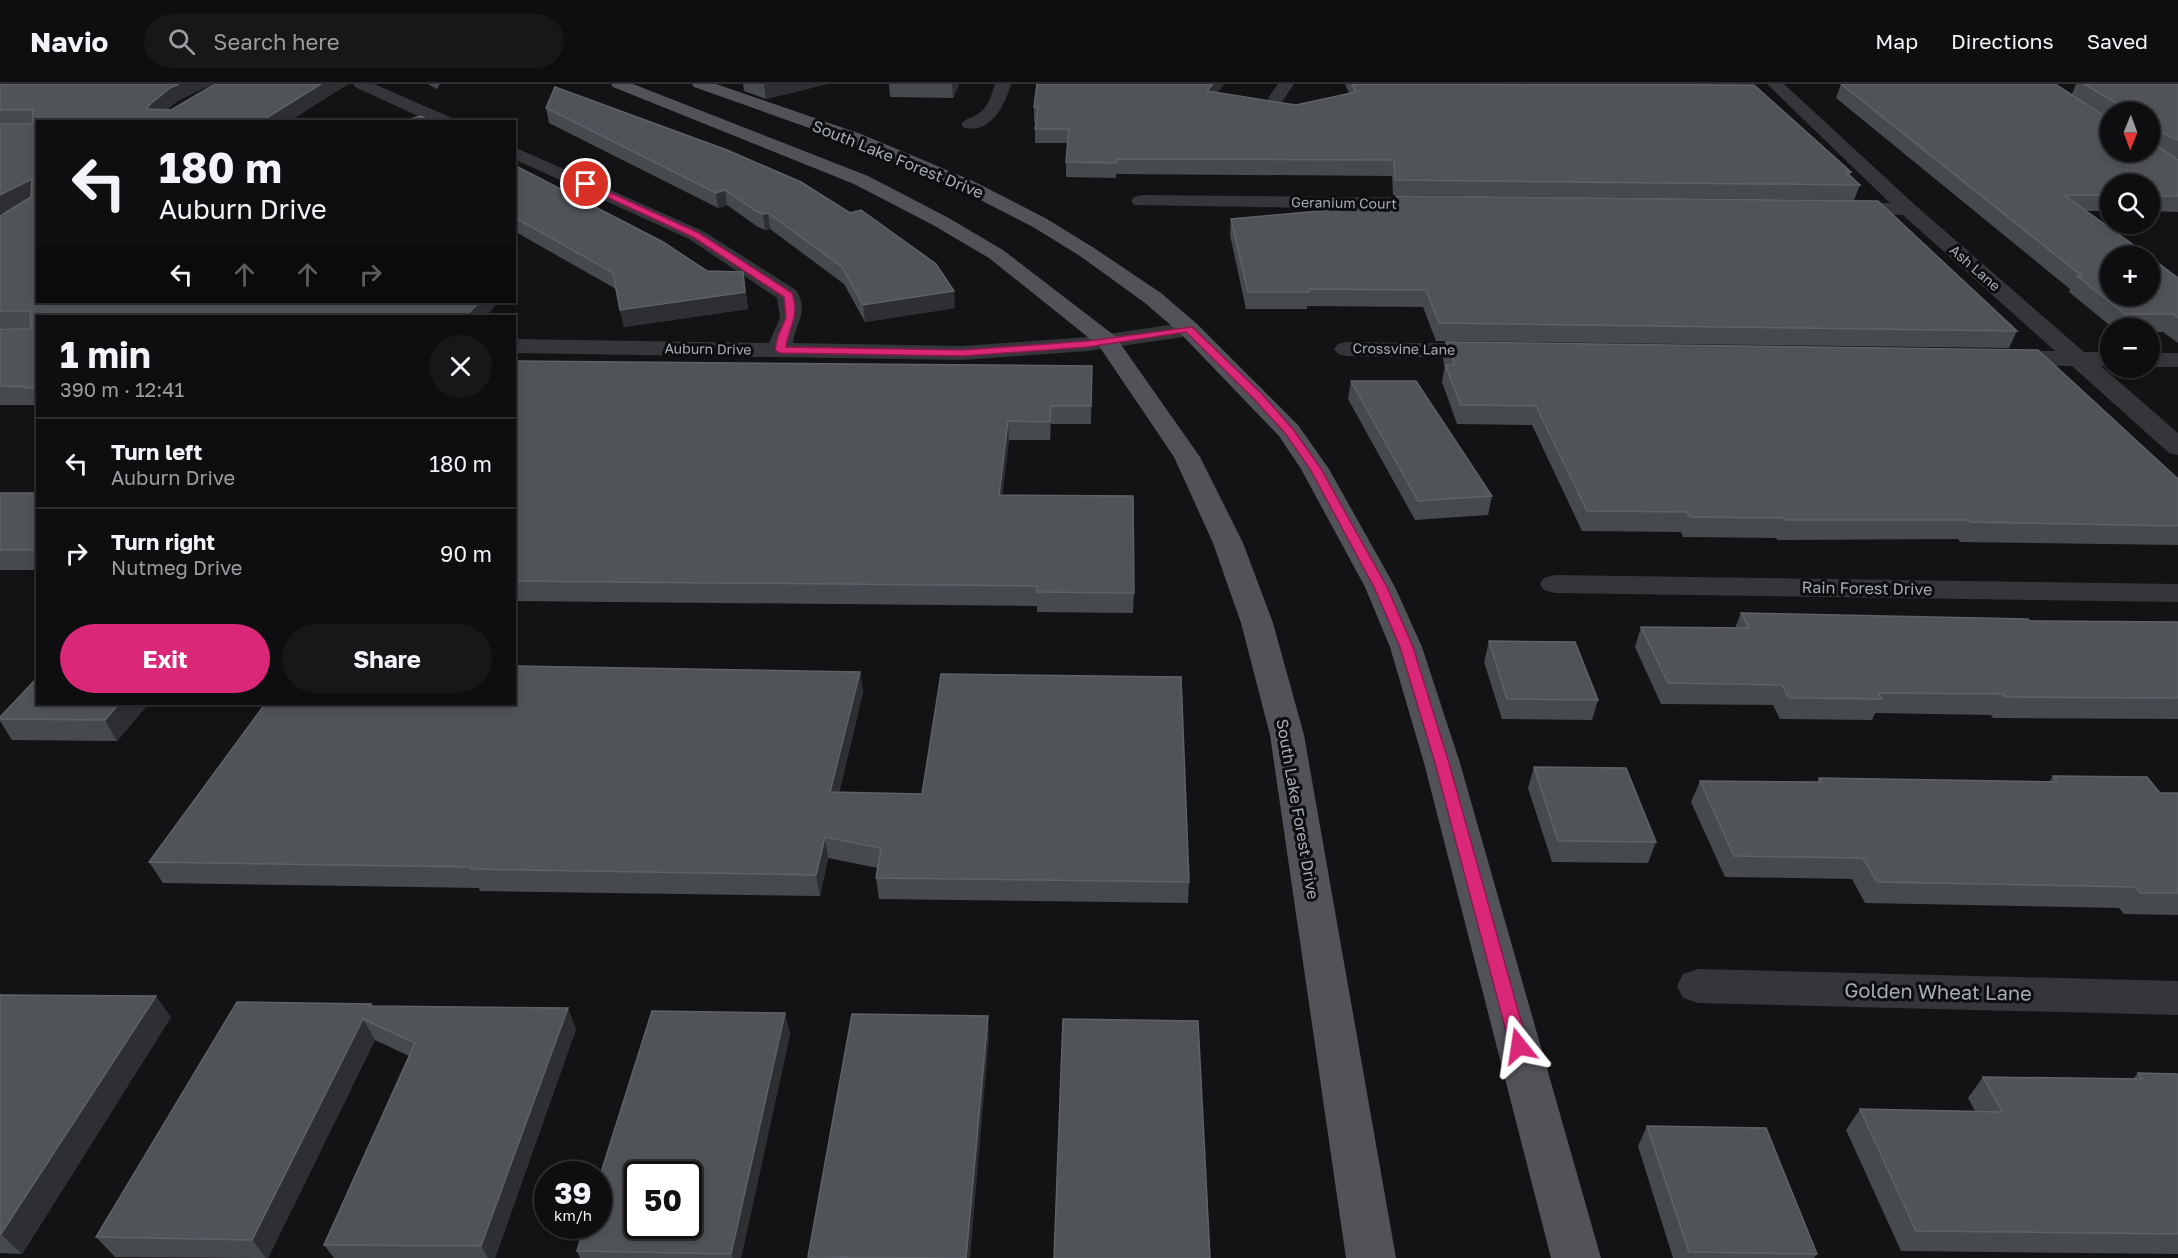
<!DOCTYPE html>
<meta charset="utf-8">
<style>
:root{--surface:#0e0e10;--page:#171719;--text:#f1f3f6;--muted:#9b9c9f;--line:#2e2e30;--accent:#db2777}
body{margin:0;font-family:"Golos Text",sans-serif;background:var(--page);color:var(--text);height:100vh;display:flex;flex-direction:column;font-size:22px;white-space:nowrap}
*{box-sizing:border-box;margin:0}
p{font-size:20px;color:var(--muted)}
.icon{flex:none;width:33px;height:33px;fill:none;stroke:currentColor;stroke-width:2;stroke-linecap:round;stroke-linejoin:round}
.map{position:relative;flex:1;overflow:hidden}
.panel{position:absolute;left:36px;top:231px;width:480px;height:390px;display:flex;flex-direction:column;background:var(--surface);border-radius:0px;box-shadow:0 3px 9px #0003,0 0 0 2px var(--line)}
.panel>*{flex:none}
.banner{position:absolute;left:36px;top:36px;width:480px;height:183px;border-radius:0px;box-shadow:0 3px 9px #0003,0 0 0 2px var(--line);background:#0e0e10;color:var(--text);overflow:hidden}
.needle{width:39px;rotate:181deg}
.fabs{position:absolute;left:2100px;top:18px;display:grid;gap:12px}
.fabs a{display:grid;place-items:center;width:60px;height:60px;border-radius:50%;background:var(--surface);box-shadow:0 3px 9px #0003,0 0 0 2px var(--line);font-size:30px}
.speed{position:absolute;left:534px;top:1077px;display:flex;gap:12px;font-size:30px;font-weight:700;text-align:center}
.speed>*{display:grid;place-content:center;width:78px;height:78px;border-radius:50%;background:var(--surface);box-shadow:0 3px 9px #0003,0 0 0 2px var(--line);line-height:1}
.speed small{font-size:15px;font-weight:400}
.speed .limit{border:3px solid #111;border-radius:9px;background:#fff;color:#111}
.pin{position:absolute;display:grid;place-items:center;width:51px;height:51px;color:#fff;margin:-26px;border:3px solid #fff;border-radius:50%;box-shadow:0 2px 6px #0007}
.me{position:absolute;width:66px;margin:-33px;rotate:345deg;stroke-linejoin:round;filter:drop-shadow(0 0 4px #0008)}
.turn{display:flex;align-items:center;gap:21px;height:126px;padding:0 24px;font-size:27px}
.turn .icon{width:78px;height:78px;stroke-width:2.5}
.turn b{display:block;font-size:42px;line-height:51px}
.lanes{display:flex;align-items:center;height:57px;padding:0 24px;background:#0003;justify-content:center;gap:30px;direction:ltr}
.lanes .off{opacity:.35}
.round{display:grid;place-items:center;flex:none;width:63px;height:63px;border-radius:32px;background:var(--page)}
.head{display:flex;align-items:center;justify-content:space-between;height:102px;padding:0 24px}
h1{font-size:36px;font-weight:700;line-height:45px}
.action{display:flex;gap:12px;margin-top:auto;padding:12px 24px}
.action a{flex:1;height:69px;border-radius:36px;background:var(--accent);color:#fff;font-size:24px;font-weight:700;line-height:69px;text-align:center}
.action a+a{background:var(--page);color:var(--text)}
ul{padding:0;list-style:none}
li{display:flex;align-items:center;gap:18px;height:90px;padding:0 24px;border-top:2px solid var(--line)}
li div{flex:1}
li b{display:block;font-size:22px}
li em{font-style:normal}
header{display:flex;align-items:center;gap:36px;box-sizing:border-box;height:84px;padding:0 30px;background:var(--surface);border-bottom:2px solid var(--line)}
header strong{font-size:28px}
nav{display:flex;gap:33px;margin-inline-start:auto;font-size:21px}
.search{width:420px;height:54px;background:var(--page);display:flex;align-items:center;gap:15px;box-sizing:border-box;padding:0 21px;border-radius:33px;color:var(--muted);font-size:22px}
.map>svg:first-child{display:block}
</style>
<header>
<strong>Navio</strong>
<div class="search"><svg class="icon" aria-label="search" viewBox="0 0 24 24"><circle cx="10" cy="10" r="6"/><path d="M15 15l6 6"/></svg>Search here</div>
<nav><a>Map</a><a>Directions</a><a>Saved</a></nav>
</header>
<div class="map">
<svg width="2178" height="1174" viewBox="0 0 2178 1174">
<rect width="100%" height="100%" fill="#131315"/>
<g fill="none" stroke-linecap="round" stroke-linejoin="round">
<g fill="#34363a" fill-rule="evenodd">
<polygon points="353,0 374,0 452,34 454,38 431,38 355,3"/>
<path d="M995,0H1011C1005,21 991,50 964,44L961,40C966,34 972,34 978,30C989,23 991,11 995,0Z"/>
<polygon points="1278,0 1294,0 1282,18 1270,18 1268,14"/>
<polygon points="1767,0 1784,0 1915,121 2084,268 2110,268 2110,282 2101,282 2178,349 2178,371 2169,369 2072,282 2001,281 1993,279 1989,274 1993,269 2001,267 2055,267 1903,131 1834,128 1831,124 1834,120 1841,118 1890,119"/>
<path d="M514,63L703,147L796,206C810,227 795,240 793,259L963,262L1088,253L1189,238L1197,240L1201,245L1197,250L1189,252L1088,267L963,276L514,269V255L769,259L780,234L777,214L689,155L514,75Z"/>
<polygon points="1141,111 1441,114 1448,116 1451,120 1448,124 1441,126 1134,121 1131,117 1134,113"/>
<polygon points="1346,258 1491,260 1499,262 1503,267 1499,272 1491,274 1346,272 1338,270 1334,265 1338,260"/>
<rect x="2150" y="269" width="28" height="14"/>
<polygon points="1555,491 2178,500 2178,518 1555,509 1544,506 1540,500 1544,494"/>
<polygon points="1698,885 2178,897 2178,931 1698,919 1683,914 1677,902 1683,890"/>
</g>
<g fill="#515359" fill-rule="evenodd">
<polygon points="611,0 633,0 868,92 947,133 1003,166 1115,252 1200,373 1243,459 1273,539 1304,651 1396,1174 1346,1174 1270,651 1241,539 1213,459 1174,373 1099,262 989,174 933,141 854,100 613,3"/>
<polygon points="692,0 716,0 861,50 973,97 1047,135 1094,164 1161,209 1197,240 1298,341 1329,385 1395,503 1422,563 1460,679 1601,1174 1551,1174 1424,679 1390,563 1365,503 1301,385 1279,352 1181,250 1145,219 1080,172 1033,143 959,105 849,58 694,3"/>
</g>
</g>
<g fill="#46494d">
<polygon points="0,0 176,18 167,26 171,26 215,0 348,0 288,38 38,38 38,218 498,218 486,232 38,232 38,323 35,323 34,321 0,321 0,245 29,244 0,244 0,132 15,123 0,130"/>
<polygon points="428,0 440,0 437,5"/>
<polygon points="743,0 827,0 766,15 744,7"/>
<polygon points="889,0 959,0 953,14 890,13"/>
<polygon points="1037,0 1224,0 1217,9 1296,21 1349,9 1345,0 1710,0 1851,88 1850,92 1860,101 1854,116 1393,111 1392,92 1116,90 1116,94 1066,93 1066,78 1067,59 1035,59 1035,45 1036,38 1034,38 1034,23"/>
<polygon points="1841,0 2055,0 2150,68 2150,28 2110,28 2110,34 2072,10 2076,0 2178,0 2178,75 2170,71 2178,76 2178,128 2150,127 2150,100 2110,100 2110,127 2086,127 2178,194 2178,259 2163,248 2150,248 2150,244 2113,244 2069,208 2070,205 1836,14"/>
<polygon points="546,24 850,129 955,224 865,238 844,200 770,145 765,146 758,143 727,121 718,124 549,39"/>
<polygon points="514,81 707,187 743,188 748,225 624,243 616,205 514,147"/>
<polygon points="1396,112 2017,247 2009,264 1436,257 1423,223 1307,222 1307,225 1246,225 1230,151 1231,135 1395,120"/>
<polygon points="1446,258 2178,395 2178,461 1960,458 1958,455 1778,456 1776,454 1683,453 1681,448 1582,447 1532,341 1457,340 1442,298 1445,281 1443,276"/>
<polygon points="514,277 1092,282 1091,340 1051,340 1050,356 1009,356 1002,411 1134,509 1133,529 1037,528 1037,522 514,517"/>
<polygon points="1351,297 1492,412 1488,431 1415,436 1348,315"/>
<rect x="0" y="409" width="38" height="77"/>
<polygon points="1741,529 2030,537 2178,538 2178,635 1993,634 1991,631 1875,629 1872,636 1780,635 1773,621 1661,620 1635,563 1641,543 1735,544"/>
<polygon points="1489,557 1598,616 1592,636 1502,635 1484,578"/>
<polygon points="860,588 863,608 839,709 1189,798 1188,819 879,815 876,794 878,784 828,774 820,812 480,807 479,804 163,799 149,778"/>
<polygon points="38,620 148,620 117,657 12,656 0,637 0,633"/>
<polygon points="1534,683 1656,758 1648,779 1552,778 1528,704"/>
<polygon points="2053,692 2160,709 2178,709 2178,831 2124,830 2119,824 1865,819 1852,795 1725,793 1691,718 1700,697 1817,698 1819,694 2049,698"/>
<polygon points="0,911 171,933 22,1170 0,1169"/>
<polygon points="371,920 373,922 576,945 495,1174 334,1174 324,1161 409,972 375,956 268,1174 115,1173 96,1153"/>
<polygon points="785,929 790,950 741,1174 580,1174 577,1167"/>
<polygon points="2138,989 2178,990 2178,1170 1901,1167 1846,1046 1860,1025 1975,1027 1968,1014 1983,993 2133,995"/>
<polygon points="1647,1042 1817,1170 1814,1174 1673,1174 1638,1062"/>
</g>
<g fill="#2d2f32">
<polygon points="179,0 213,0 176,18 155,36 148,25 148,22 170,4"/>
<polygon points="321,0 348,0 288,38 260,38"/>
<polygon points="769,0 827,0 766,15 764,1"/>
<polygon points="952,0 959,0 953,14 952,1"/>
<polygon points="1213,0 1224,0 1206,21 1207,7"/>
<polygon points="32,95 38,112 0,130 0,111"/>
<polygon points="725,106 727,121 718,124 716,109"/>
<polygon points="768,129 770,145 765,146 763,130"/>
<polygon points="743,188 748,225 624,243 620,226"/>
<polygon points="954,207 955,224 865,238 863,221"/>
<polygon points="479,218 498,218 486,232 466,232"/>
<polygon points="1051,322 1051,340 1050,356 1050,338"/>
<polygon points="1008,337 1009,356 1000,430 999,411"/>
<polygon points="860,588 863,608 834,729 830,708"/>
<polygon points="119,620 148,620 117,657 105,636"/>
<polygon points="825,753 828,774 820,812 816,791"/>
<polygon points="156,912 171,933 22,1170 1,1150"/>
<polygon points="568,924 576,945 495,1174 488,1174 481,1162"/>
<polygon points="785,929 790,950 741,1174 733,1174 731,1170"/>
<polygon points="988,932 989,953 970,1174 966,1174"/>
<polygon points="363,935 375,956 268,1174 266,1174 252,1156"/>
</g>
<g fill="#505458" stroke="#5e6267" stroke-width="1.5" fill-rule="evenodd">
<polygon points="0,0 179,0 170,4 148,22 148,25 171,26 215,0 321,0 260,38 38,38 38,218 479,218 466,232 38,232 38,304 25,304 27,303 0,302 0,245 29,245 31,243 30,227 0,227 0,132 31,113 32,95 0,111 0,40 31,40 33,38 33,26 0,26"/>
<polygon points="1037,0 1213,0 1207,7 1296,21 1356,8 1352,0 1754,1 1851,88 1846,88 1860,101 1395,96 1394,76 1117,75 1117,79 1066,78 1069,45 1035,45 1038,23 1034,23"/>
<polygon points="1841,0 2055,0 2110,35 2110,68 2150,68 2150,57 2178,76 2178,112 2150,112 2150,100 2110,100 2110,111 2064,111 2149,172 2110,172 2110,212 2150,212 2150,173 2178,194 2178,234 2173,230 2125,230 2077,192 2082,192"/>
<polygon points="2084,0 2178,0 2178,56 2155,46 2155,51 2150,51 2150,28 2119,28 2118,20"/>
<polygon points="555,3 727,66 801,98 850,129 861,126 936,180 954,207 863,221 842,183 768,129 763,130 756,127 725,106 716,109 546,24"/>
<polygon points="421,32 431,38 399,38"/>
<polygon points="514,81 663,158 707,187 743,188 745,208 620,226 613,189 514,133"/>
<polygon points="1396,112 1878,117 2017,247 1439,239 1426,206 1308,205 1309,208 1248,208 1231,135 1396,120"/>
<polygon points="1446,258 2038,266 2178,395 2178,442 1970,438 1968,436 1785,436 1784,434 1690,433 1687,428 1587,427 1536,322 1461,321 1445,281 1455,281"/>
<polygon points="514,277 1092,282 1091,322 1051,322 1050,338 1008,337 999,411 1133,412 1134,509 1037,508 1037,502 514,497"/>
<polygon points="1351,297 1416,297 1492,412 1418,417"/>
<rect x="0" y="409" width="38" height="57"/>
<polygon points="1741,529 2028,535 2030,537 2178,538 2178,614 2005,613 2003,610 1878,609 1882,615 1789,614 1782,601 1668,599 1641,543 1749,544"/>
<polygon points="1489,557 1575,558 1598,616 1507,615"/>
<polygon points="514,582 860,588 830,708 922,710 941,590 1181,593 1189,798 876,794 881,764 825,753 816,791 471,785 472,783 149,778 265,620 514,620"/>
<polygon points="38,593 38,620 119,620 105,636 0,635 0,633"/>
<polygon points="1534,683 1626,684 1656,758 1558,757"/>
<polygon points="2053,692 2147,693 2160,709 2178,709 2178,809 2140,809 2135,803 1877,798 1863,774 1734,772 1700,697 1821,698 1819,694 2057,698"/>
<polygon points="0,911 156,912 1,1150 0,1150"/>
<polygon points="237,918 371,920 370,922 568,924 481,1162 324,1161 415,959 363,935 252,1156 96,1153"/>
<path d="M652,927L785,929L731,1170L577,1167L585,1142H598V1098ZM638,1090H688V1142H638Z"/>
<polygon points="852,930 988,932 966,1174 808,1173"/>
<polygon points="1063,935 1198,937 1210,1174 1054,1174"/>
<polygon points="2138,989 2178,990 2178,1150 1916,1147 1860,1025 2002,1028 1983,993 2142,995"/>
<polygon points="1647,1042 1766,1044 1817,1170 1689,1168"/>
</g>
<path fill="#db2777" stroke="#8e194d" stroke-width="1.5" d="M583,99H589L699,149L792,209C800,233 789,241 786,263L963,266L1088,257L1192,243L1261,309L1293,345L1321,385L1387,503L1413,563L1449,679L1528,962L1525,968L1519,970L1513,968L1510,962L1435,679L1400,563L1374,503L1310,385L1285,349L1253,314L1186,248L1088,263L963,272L780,269L775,266L778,252L786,234L784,213L693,153L583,102Z"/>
<g text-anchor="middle" stroke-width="6" stroke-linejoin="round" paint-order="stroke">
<g font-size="14" fill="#a5acb5" stroke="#0e0e10">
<text transform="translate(1344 119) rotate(1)" y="5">Geranium Court</text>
<text transform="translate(1975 184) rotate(41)" y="5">Ash Lane</text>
<text transform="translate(708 265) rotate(1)" y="5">Auburn Drive</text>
<text transform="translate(1404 265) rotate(1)" y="5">Crossvine Lane</text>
</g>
<g font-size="16" fill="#a5acb5" stroke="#0e0e10">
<text transform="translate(898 75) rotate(22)" y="6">South Lake Forest Drive</text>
<text transform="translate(1867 504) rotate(1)" y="6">Rain Forest Drive</text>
<text transform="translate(1298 725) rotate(80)" y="6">South Lake Forest Drive</text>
</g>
<g font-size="20" fill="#a5acb5" stroke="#0e0e10">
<text transform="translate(1938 908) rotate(1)" y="7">Golden Wheat Lane</text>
</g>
</g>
</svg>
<div class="fabs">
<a><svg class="needle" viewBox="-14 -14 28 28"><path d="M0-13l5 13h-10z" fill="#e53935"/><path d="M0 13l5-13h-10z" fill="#9b9c9f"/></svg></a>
<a><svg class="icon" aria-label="search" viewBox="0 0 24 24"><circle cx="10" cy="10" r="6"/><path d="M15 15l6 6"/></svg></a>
<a>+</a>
<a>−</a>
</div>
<div class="speed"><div>39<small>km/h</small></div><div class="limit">50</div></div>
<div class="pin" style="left:586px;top:100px;background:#d93025"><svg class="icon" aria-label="arrive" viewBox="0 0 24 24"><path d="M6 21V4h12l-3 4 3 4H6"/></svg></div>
<svg class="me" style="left:1519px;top:962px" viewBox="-20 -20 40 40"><path d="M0-17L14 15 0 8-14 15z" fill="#db2777" stroke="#fff" stroke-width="4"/></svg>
<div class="banner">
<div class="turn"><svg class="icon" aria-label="left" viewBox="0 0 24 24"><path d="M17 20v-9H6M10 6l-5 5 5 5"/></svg><div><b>180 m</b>Auburn Drive</div></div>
<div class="lanes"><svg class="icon" aria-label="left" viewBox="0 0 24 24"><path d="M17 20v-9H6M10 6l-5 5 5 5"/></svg><svg class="icon off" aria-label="ahead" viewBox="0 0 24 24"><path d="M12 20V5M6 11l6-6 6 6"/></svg><svg class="icon off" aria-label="ahead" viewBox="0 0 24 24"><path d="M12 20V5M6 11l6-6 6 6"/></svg><svg class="icon off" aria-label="right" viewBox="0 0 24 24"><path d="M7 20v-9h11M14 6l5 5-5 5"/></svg></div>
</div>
<section class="panel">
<div class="head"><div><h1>1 min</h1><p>390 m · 12:41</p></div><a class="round"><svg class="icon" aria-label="close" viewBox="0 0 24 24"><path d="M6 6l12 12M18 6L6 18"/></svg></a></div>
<ul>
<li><svg class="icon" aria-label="left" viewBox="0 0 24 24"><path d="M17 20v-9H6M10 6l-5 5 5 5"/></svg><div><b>Turn left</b><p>Auburn Drive</p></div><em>180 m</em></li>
<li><svg class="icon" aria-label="right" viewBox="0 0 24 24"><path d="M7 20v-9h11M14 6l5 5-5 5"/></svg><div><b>Turn right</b><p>Nutmeg Drive</p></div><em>90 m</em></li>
</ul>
<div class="action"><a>Exit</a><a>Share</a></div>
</section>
</div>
